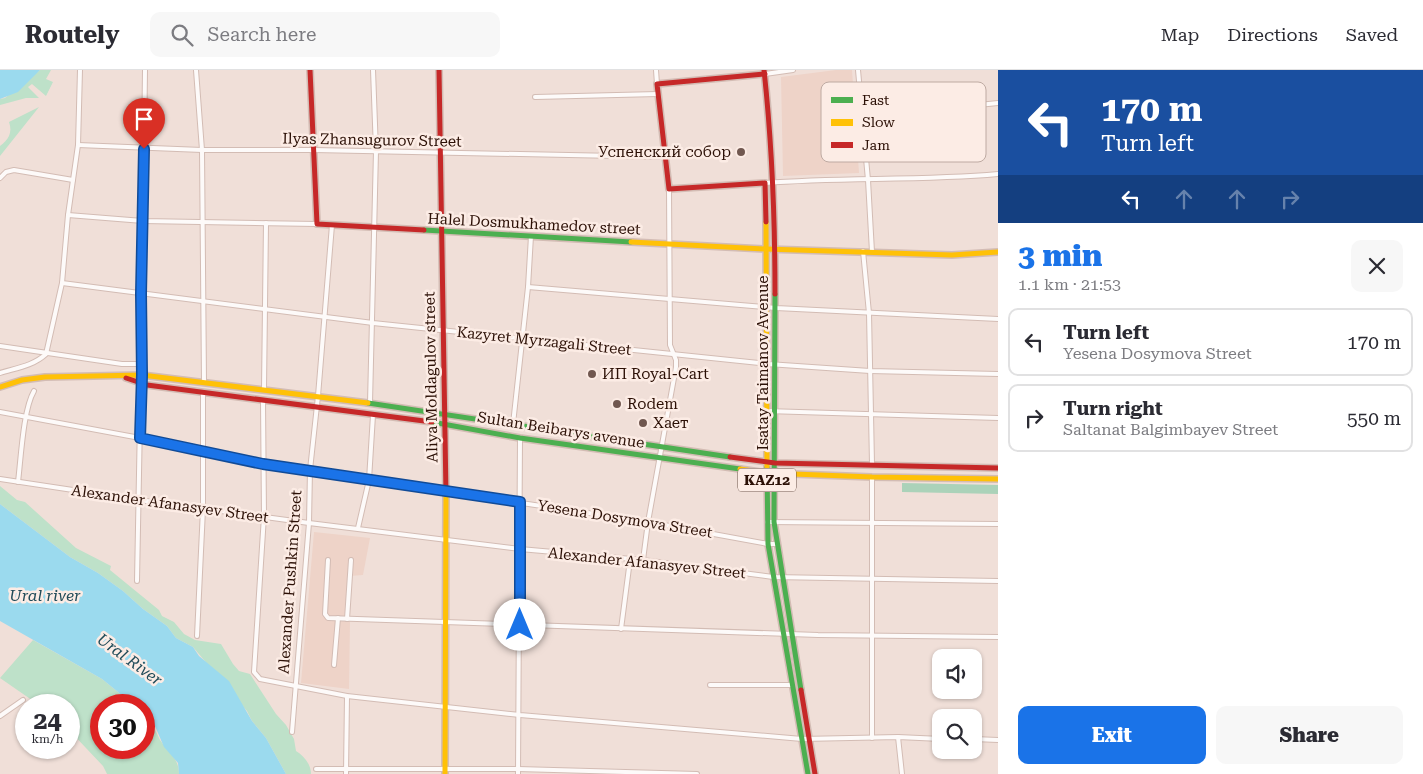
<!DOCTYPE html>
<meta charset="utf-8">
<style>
:root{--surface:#fff;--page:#f7f7f7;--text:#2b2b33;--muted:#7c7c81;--line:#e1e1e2;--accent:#1a73e8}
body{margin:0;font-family:"Roboto Serif",serif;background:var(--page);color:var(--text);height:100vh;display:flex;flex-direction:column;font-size:19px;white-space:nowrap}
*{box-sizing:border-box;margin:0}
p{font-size:16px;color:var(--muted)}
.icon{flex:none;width:28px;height:28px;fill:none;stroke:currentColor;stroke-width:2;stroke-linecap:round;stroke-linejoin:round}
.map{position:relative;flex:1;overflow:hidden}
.drawer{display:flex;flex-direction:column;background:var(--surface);width:425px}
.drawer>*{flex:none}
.hud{background:#1a4fa0;color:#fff;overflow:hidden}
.tools{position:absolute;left:932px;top:579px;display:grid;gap:10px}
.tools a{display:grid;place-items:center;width:50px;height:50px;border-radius:10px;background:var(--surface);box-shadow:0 1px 4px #0004;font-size:25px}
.speed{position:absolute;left:15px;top:624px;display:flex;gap:10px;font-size:25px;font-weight:700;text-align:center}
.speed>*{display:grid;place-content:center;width:65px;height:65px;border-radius:50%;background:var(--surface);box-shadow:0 1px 4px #0004;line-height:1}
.speed small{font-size:12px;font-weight:400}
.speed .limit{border:8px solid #d22;background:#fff;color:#111}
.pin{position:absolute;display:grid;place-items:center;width:42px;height:42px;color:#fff;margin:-51px -21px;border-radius:50% 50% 50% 0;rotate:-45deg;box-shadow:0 0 5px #0007}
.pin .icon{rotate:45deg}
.me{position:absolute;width:55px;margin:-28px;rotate:0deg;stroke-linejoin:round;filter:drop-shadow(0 0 4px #0008)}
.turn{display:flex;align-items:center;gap:18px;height:105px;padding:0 20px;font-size:22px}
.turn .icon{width:65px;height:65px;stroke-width:2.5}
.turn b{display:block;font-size:35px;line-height:42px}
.lanes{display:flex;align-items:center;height:48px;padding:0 20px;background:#0003;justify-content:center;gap:25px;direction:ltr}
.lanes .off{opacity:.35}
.round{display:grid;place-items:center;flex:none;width:52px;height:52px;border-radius:10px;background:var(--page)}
.head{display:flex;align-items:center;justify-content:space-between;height:85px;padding:0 20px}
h1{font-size:30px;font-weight:800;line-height:38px;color:var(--accent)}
.cta{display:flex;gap:10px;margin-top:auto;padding:10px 20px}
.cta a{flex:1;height:58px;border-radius:10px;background:var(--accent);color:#fff;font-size:20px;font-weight:800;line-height:58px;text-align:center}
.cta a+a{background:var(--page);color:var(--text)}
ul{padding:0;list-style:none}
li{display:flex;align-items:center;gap:15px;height:68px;margin:0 10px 8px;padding:0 10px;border:2px solid var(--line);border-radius:10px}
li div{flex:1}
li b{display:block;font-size:19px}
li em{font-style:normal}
header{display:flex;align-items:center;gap:30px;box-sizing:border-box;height:70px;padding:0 25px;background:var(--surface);border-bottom:1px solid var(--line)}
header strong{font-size:24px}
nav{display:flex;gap:28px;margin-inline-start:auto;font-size:18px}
.search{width:350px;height:45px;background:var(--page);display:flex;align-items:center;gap:12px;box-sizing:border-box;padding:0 18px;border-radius:10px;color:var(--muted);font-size:19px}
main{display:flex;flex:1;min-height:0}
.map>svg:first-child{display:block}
</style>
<header>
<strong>Routely</strong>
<div class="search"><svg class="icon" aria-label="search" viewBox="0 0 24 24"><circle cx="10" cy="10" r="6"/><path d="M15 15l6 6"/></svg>Search here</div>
<nav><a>Map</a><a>Directions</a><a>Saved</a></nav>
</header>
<main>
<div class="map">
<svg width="998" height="704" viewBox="0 0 998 704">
<rect width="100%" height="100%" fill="#f0dfd8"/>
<g fill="#eed3c8">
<polygon points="836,0 852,0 859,103 783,106 781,7"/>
<polygon points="314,462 370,468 363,505 349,506 344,549 350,551 349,619 301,613"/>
</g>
<g fill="#bee1c9">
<polygon points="40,0 51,0 46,9 53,12 46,26 32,14 28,17 39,28 26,28 0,35 0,29 5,28"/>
<path d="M39,37L0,86V76C8,70 13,63 9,52Z"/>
<path d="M0,416L17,430L25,432L76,478L111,496L110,500L159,540L162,546L174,552L184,564L195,570L221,574L233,594L239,601L250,604L276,644L286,655L294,669L296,681C304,686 311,694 311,704H286L266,668L252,651L247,641L193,577L176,568L167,556L143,539L123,521L98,503L70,487L0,434Z"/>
<path d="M33,570L102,609L134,635H101V678H144V643C152,651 155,660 160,670C168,682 179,688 179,704H107L103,696L69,660V635H39L0,608Z"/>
</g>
<polygon fill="#abd2b9" points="902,413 998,415 998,424 902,422"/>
<g fill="#9bdaee">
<polygon points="0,0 40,0 18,22 0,29"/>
<polygon points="0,434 70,487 98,503 123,521 143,539 167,556 176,568 193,577 199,586 229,611 252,651 266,668 286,704 179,704 178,693 164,677 155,656 144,643 144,635 134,635 102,609 0,551"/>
</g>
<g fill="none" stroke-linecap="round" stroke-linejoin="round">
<g stroke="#d3bcb4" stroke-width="6">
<g id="street">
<polyline points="196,0 202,80 204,312"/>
<polyline points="656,0 657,14"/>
<polyline points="858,0 868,110 872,182"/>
<polyline points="765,4 793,0"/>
<polyline points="535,27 658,24"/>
<polyline points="863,47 998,33"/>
<polyline points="78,75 202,80 314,80 666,87"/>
<polyline points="0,108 6,102 14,100 73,110"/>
<path d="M765,113C842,107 920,111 998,104"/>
<polyline points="68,145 143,151 317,154"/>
<polyline points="863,181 869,243 872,394"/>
<polyline points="62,213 373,253 768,294 870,301 998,304"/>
<polyline points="528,217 776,238 998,249"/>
<polyline points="0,276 122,294 142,294"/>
<path d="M0,303C16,298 33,296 46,284L62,213L68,145L78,75L80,0"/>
<polyline points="264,319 266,153"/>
<polyline points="263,331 264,446 254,602 260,609 347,626 520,645 802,669 898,667 941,669"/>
<polyline points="370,333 376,81 373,0"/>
<polyline points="766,341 998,348"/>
<polyline points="0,342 140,368 263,394 648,452 768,474 777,474"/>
<polyline points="513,354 528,217 531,166"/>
<polyline points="0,409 139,430 309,453 520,479 643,490 773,507 998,511"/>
<path d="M18,412C21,388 23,340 34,321"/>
<polyline points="767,452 998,454"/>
<polyline points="358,458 369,410 373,345"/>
<polyline points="328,490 325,544 328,548 818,565 998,567"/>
<polyline points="643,490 648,452 676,297 676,290 670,275 669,119"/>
<path d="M137,511C141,341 143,170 145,0"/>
<polyline points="347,549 351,490"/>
<polyline points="621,559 630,490"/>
<polyline points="197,566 203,439 203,323"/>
<polyline points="334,595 338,548"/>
<polyline points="710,615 792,615"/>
<polyline points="0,646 23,630"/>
<polyline points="292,662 309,453 310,400 318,326 332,155"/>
<polyline points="898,667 902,704"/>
<polyline points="872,668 872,407"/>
<polyline points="974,669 998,670"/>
<polyline points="316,699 518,699 697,704"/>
<polyline points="346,704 347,626"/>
<polyline points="518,704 520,368"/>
</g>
</g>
<g stroke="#d3bcb4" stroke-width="8">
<g id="fast">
<polyline points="424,160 631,172"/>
<polyline points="775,224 774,452 801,620"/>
<polyline points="368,333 730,387"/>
<polyline points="432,352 520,368 740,399"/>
<polyline points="767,397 768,474 808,704"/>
</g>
</g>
<g stroke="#d3bcb4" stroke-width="8">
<g id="slow">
<polyline points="766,152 767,397"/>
<polyline points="631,172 766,179 952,185 998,182"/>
<polyline points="0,317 22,310 45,307 142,305 368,333"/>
<polyline points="740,399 767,403 872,407 998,409"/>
<polyline points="445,704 446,424"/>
</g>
</g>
<g stroke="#d3bcb4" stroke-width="8">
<g id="jam">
<polyline points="310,0 317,154 424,160"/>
<polyline points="439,0 446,424"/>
<path d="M764,0C772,74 775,149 775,224"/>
<polyline points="765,4 657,14 669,119 765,113 766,152"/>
<polyline points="126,308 147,315 432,352"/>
<polyline points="730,387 775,393 998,398"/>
<polyline points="801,620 815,704"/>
</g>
</g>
<use href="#street" stroke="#fdfaf9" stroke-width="4"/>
<use href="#fast" stroke="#4caf50" stroke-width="5"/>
<use href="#slow" stroke="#ffc107" stroke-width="5"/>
<use href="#jam" stroke="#c62828" stroke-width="5"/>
</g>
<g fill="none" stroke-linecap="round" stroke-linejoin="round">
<g stroke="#114b97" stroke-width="12">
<polyline id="route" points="144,79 141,224 142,305 140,368 263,394 520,432 520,555"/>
</g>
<use href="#route" stroke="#1a73e8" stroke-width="9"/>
</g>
<g fill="#715850" stroke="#fcece5" stroke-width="2">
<circle cx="741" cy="82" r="5"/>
<circle cx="592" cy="304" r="5"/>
<circle cx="617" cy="334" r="5"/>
<circle cx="643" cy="353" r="5"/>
</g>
<g text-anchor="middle" stroke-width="5" stroke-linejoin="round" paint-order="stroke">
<rect fill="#fcece5" stroke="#6a5249" stroke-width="1" x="738" y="398.5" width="58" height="23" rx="4"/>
<g font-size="14" font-weight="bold" fill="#2c1006">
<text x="767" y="415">KAZ12</text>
</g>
<g font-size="15" fill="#2c1006" stroke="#fcece5">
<text transform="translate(372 70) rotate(1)" y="5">Ilyas Zhansugurov Street</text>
<text transform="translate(534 154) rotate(3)" y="5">Halel Dosmukhamedov street</text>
<text transform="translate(544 271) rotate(6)" y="5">Kazyret Myrzagali Street</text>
<text transform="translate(763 293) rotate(-90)" y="5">Isatay Taimanov Avenue</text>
<text transform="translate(431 307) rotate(-91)" y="5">Aliya Moldagulov street</text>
<text transform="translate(561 360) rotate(9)" y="5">Sultan Beibarys avenue</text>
<text transform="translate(170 434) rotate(8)" y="5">Alexander Afanasyev Street</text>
<text transform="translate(625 449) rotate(9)" y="5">Yesena Dosymova Street</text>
<text transform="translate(647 493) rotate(6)" y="5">Alexander Afanasyev Street</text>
<text transform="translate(290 512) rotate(-86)" y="5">Alexander Pushkin Street</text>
</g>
<g font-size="15" fill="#2c1006" stroke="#fcece5" text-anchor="start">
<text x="731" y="87" text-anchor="end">Успенский собор</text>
<text x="602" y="309">ИП Royal-Cart</text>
<text x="627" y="339">Rodem</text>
<text x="653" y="358">Хает</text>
</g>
<g font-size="16" font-style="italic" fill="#204b59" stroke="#fcece5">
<text x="45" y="531">Ural river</text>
<text transform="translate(130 589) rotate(36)" y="6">Ural River</text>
</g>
</g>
<rect x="821" y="12" width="165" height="80" rx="8" fill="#fcece5" stroke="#beaaa2" stroke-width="1"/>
<rect x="831" y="27" width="22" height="6" fill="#4caf50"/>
<rect x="831" y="49" width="22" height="7" fill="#ffc107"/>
<rect x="831" y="72" width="22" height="6" fill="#c62828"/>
<g font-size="14" fill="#2c1006">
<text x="862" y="35">Fast</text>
<text x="862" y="57">Slow</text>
<text x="862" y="80">Jam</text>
</g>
</svg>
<div class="tools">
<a><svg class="icon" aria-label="sound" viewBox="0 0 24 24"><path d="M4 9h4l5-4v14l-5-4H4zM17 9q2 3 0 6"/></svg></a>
<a><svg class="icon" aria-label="search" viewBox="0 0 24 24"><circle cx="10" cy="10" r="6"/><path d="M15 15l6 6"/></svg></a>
</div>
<div class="speed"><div>24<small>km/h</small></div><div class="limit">30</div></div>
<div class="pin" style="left:144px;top:79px;background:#d93025"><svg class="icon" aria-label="arrive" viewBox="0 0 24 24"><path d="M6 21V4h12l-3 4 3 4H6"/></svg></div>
<svg class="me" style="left:520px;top:555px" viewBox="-20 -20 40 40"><circle r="19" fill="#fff"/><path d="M0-13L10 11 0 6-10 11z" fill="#1a73e8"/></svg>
</div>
<section class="drawer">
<div class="hud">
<div class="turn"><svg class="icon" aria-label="left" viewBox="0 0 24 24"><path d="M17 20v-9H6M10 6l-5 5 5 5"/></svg><div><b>170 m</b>Turn left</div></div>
<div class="lanes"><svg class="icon" aria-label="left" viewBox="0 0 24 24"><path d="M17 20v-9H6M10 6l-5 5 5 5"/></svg><svg class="icon off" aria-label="ahead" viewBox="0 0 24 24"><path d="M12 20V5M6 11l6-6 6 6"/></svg><svg class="icon off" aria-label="ahead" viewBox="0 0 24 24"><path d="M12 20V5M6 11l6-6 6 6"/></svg><svg class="icon off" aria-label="right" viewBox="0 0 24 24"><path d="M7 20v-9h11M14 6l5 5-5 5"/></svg></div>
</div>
<div class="head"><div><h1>3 min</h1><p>1.1 km · 21:53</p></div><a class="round"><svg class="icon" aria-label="close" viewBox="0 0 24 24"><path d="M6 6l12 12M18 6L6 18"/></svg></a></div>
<ul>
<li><svg class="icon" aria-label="left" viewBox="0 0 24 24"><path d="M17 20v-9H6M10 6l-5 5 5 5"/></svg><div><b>Turn left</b><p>Yesena Dosymova Street</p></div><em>170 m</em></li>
<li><svg class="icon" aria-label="right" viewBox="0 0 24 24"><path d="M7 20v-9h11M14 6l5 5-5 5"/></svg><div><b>Turn right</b><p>Saltanat Balgimbayev Street</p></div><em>550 m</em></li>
</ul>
<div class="cta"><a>Exit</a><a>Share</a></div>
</section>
</main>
